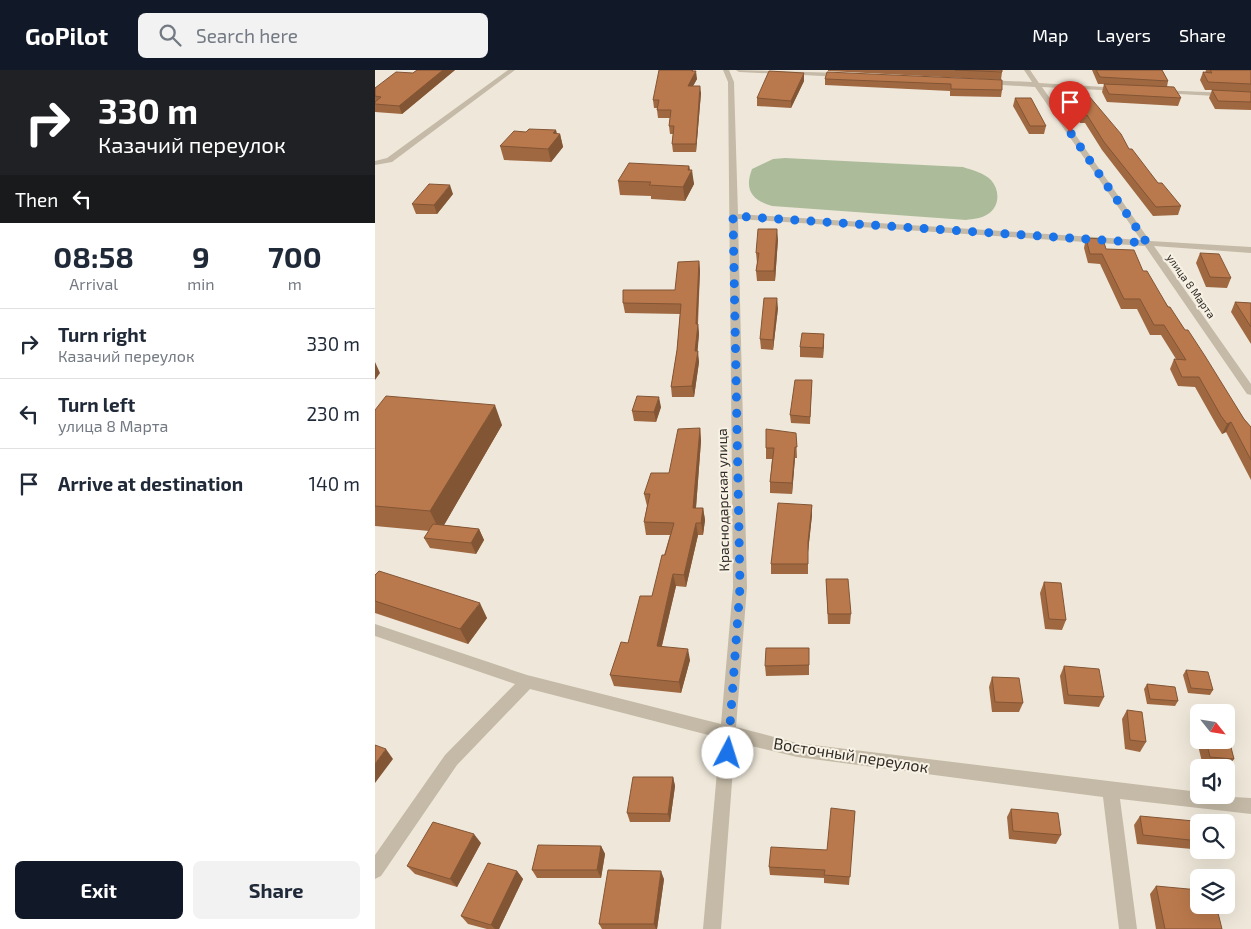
<!DOCTYPE html>
<meta charset="utf-8">
<style>
:root{--surface:#fff;--page:#f2f2f3;--text:#1f2937;--muted:#747a83;--line:#e0e1e3;--accent:#111827}
body{margin:0;font-family:"Exo 2",sans-serif;background:var(--page);color:var(--text);height:100vh;display:flex;flex-direction:column;font-size:19px;white-space:nowrap}
*{box-sizing:border-box;margin:0}
p{font-size:16px;color:var(--muted)}
.icon{flex:none;width:28px;height:28px;fill:none;stroke:currentColor;stroke-width:2;stroke-linecap:round;stroke-linejoin:round}
.map{position:relative;flex:1;overflow:hidden}
.sheet{display:flex;flex-direction:column;background:var(--surface);width:375px}
.sheet>*{flex:none}
.banner{background:#202124;color:#fff;overflow:hidden}
.needle{width:32px;rotate:120deg}
.controls{position:absolute;left:815px;top:634px;display:grid;gap:10px}
.controls a{display:grid;place-items:center;width:45px;height:45px;border-radius:8px;background:var(--surface);box-shadow:0 5px 20px #0002;font-size:25px}
.pin{position:absolute;display:grid;place-items:center;width:42px;height:42px;color:#fff;margin:-51px -21px;border-radius:50% 50% 50% 0;rotate:-45deg;box-shadow:0 0 5px #0007}
.pin .icon{rotate:45deg}
.me{position:absolute;width:55px;margin:-28px;rotate:5deg;stroke-linejoin:round;filter:drop-shadow(0 0 4px #0008)}
.turn{display:flex;align-items:center;gap:18px;height:105px;padding:0 15px;font-size:22px}
.turn .icon{width:65px;height:65px;stroke-width:2.5}
.turn b{display:block;font-size:35px;line-height:42px}
.then{display:flex;align-items:center;height:48px;padding:0 15px;background:#0003;gap:10px;font-size:19px}
.eta{display:flex;justify-content:space-evenly;align-items:center;height:85px;text-align:center}
.eta b{font-size:30px;font-weight:700;line-height:35px}
.primary-button{display:flex;gap:10px;margin-top:auto;padding:10px 15px}
.primary-button a{flex:1;height:58px;border-radius:8px;background:var(--accent);color:#fff;font-size:20px;font-weight:700;line-height:58px;text-align:center}
.primary-button a+a{background:var(--page);color:var(--text)}
ul{padding:0;list-style:none}
li{display:flex;align-items:center;gap:15px;height:70px;padding:0 15px;border-top:1px solid var(--line)}
li div{flex:1}
li b{display:block;font-size:19px}
li em{font-style:normal}
header{display:flex;align-items:center;gap:30px;box-sizing:border-box;height:70px;padding:0 25px;background:var(--accent);color:#fff}
header strong{font-size:24px}
nav{display:flex;gap:28px;margin-inline-start:auto;font-size:18px}
.search{width:350px;height:45px;background:var(--page);display:flex;align-items:center;gap:12px;box-sizing:border-box;padding:0 18px;border-radius:8px;color:var(--muted);font-size:19px}
main{display:flex;flex:1;min-height:0}
.map>svg:first-child{display:block}
</style>
<header>
<strong>GoPilot</strong>
<div class="search"><svg class="icon" aria-label="search" viewBox="0 0 24 24"><circle cx="10" cy="10" r="6"/><path d="M15 15l6 6"/></svg>Search here</div>
<nav><a>Map</a><a>Layers</a><a>Share</a></nav>
</header>
<main>
<section class="sheet">
<div class="banner">
<div class="turn"><svg class="icon" aria-label="right" viewBox="0 0 24 24"><path d="M7 20v-9h11M14 6l5 5-5 5"/></svg><div><b>330 m</b>Казачий переулок</div></div>
<div class="then">Then<svg class="icon" aria-label="left" viewBox="0 0 24 24"><path d="M17 20v-9H6M10 6l-5 5 5 5"/></svg></div>
</div>
<div class="eta">
<div><b>08:58</b><p>Arrival</p></div>
<div><b>9</b><p>min</p></div>
<div><b>700</b><p>m</p></div>
</div>
<ul>
<li><svg class="icon" aria-label="right" viewBox="0 0 24 24"><path d="M7 20v-9h11M14 6l5 5-5 5"/></svg><div><b>Turn right</b><p>Казачий переулок</p></div><em>330 m</em></li>
<li><svg class="icon" aria-label="left" viewBox="0 0 24 24"><path d="M17 20v-9H6M10 6l-5 5 5 5"/></svg><div><b>Turn left</b><p>улица 8 Марта</p></div><em>230 m</em></li>
<li><svg class="icon" aria-label="arrive" viewBox="0 0 24 24"><path d="M6 21V4h12l-3 4 3 4H6"/></svg><div><b>Arrive at destination</b></div><em>140 m</em></li>
</ul>
<div class="primary-button"><a>Exit</a><a>Share</a></div>
</section>
<div class="map">
<svg width="876" height="859" viewBox="0 0 876 859">
<rect width="100%" height="100%" fill="#efe8da"/>
<path fill="#acbc9b" d="M410,88L588,97C597,100 609,103 616,110C625,120 625,136 613,144C608,148 598,149 591,150L397,136C377,130 369,120 377,99L398,89Z"/>
<g fill="none" stroke-linecap="round" stroke-linejoin="round">
<g fill="#c5baa7" fill-rule="evenodd">
<polygon points="133,0 140,0 17,92 0,95 0,91 12,88"/>
<polygon points="348,0 354,0 359,12 363,144 766,170 660,17 611,14 608,12 611,10 657,12 649,0 655,0 664,13 746,18 747,19 744,21 667,17 775,171 876,177 876,183 779,176 876,314 876,325 872,324 770,176 363,149 372,517 361,657 422,673 824,722 824,725 876,728 876,744 745,729 762,859 744,859 728,727 422,687 360,672 346,859 328,859 345,668 155,619 82,695 6,806 0,809 0,785 70,685 140,614 0,566 0,554 152,605 346,654 358,517 353,12"/>
<polygon points="361,0 467,3 470,5 467,7 364,2"/>
<polygon points="784,20 876,24 876,28 786,23 784,22"/>
</g>
</g>
<g fill="#a06841">
<polygon points="42,0 80,0 27,44 0,42 0,18 38,3"/>
<polygon points="453,0 627,0 627,2 626,10 453,1"/>
<polygon points="717,0 787,0 793,11 792,17 806,28 803,36 732,32 727,22 729,14 723,14"/>
<polygon points="831,0 876,0 876,40 840,39 834,28 837,20 830,20 825,10 828,2 830,3"/>
<polygon points="318,1 322,9 318,16 326,23 321,82 298,82 297,74 298,64 295,64 294,56 295,48 283,48 282,40 282,38 279,38 278,30"/>
<polygon points="450,9 627,10 627,20 626,27 575,26 575,21 450,15"/>
<polygon points="429,11 416,38 382,36 382,28"/>
<polygon points="696,15 754,79 783,113 806,136 803,145 778,146 727,80 710,53 705,53 684,25 686,17 695,17"/>
<polygon points="640,28 671,56 669,64 654,64 638,36"/>
<polygon points="181,60 182,64 185,64 188,77 176,92 129,90 125,76 151,62"/>
<polygon points="314,96 319,114 310,131 276,129 276,126 245,125 243,111"/>
<polygon points="78,124 62,144 41,144 37,134"/>
<polygon points="711,168 731,179 768,201 810,260 869,349 876,357 876,410 851,362 847,364 842,356 820,317 803,316 795,299 799,289 801,289 786,265 775,265 762,239 746,239 725,194 713,193 709,178"/>
<polygon points="403,169 400,211 382,211 381,201 382,193 381,183"/>
<polygon points="825,183 856,208 852,218 831,217 821,193"/>
<polygon points="324,191 325,201 323,254 324,264 322,281 324,292 319,327 297,327 296,317 302,280 305,244 250,243 248,233 300,220"/>
<polygon points="860,232 876,233 876,274 856,242"/>
<polygon points="403,238 398,280 386,279 385,269"/>
<polygon points="449,264 448,288 425,287 425,277"/>
<polygon points="437,310 435,354 416,353 415,345"/>
<polygon points="286,337 281,352 259,351 257,341"/>
<polygon points="0,340 127,355 69,455 104,459 109,470 101,484 55,478 49,468 54,461 0,456"/>
<polygon points="325,358 326,371 321,438 328,438 330,450 328,465 323,465 311,517 301,516 287,576 315,590 306,623 239,616 235,605 253,573 277,526 295,465 271,465 269,452 272,436 269,424 294,403"/>
<polygon points="421,363 422,388 420,388 417,424 395,423 395,412 397,389 391,389 391,378"/>
<polygon points="437,435 437,445 433,482 433,504 396,504 396,494"/>
<polygon points="0,505 112,548 93,574 0,543"/>
<polygon points="451,509 476,544 475,554 453,554"/>
<polygon points="669,512 691,550 687,560 670,559 665,523"/>
<polygon points="434,578 434,605 391,606 390,596"/>
<polygon points="689,596 729,627 724,637 689,634 685,606"/>
<polygon points="811,600 838,620 835,625 813,623 808,605"/>
<polygon points="617,607 648,633 644,642 617,642 614,617"/>
<polygon points="772,614 803,631 800,636 772,634 769,619"/>
<polygon points="752,640 771,672 765,682 750,679 747,649"/>
<polygon points="824,657 824,670 851,670 859,689 852,699 851,698 828,696 820,663"/>
<polygon points="298,707 300,716 295,752 255,752 252,743"/>
<polygon points="636,739 686,765 681,774 634,769 632,747"/>
<polygon points="480,741 474,815 449,813 449,808 395,805 394,797 452,780"/>
<polygon points="765,746 824,771 817,779 762,774 759,755"/>
<polygon points="106,773 82,817 40,804 32,796"/>
<polygon points="226,776 230,784 226,808 162,808 157,800"/>
<polygon points="142,801 148,809 124,859 112,859 93,854 86,846"/>
<polygon points="289,809 282,859 227,859 224,854"/>
<polygon points="781,816 847,859 781,859 775,824"/>
</g>
<g fill="#825535">
<polygon points="68,0 80,0 27,44 24,36"/>
<polygon points="317,0 318,0 318,8 321,1 322,9 314,23 313,16"/>
<polygon points="429,3 429,11 416,38 416,31"/>
<polygon points="325,16 326,23 321,82 321,74"/>
<polygon points="181,60 182,67 185,64 188,77 176,92 173,79 178,63"/>
<polygon points="314,96 315,104 317,100 319,114 310,131 308,117 313,100"/>
<polygon points="75,115 78,124 62,144 59,135"/>
<polygon points="402,159 403,169 400,211 399,201"/>
<polygon points="324,191 325,201 322,258 323,254 324,264 322,288 323,281 324,292 319,327 317,316 320,281"/>
<polygon points="402,228 403,238 398,280 398,270"/>
<polygon points="449,264 449,275 448,288 448,278"/>
<polygon points="0,292 5,303 0,310"/>
<polygon points="284,327 286,337 281,352 279,342"/>
<polygon points="120,335 127,355 65,462 55,441"/>
<polygon points="856,352 851,362 847,364 852,354"/>
<polygon points="325,358 326,371 320,450 318,438"/>
<polygon points="420,377 420,388 417,424 417,413"/>
<polygon points="437,435 437,445 433,482 433,472"/>
<polygon points="328,438 330,450 328,465 326,453"/>
<polygon points="321,453 323,465 311,517 309,505"/>
<polygon points="104,459 109,470 101,484 96,473"/>
<polygon points="298,504 301,516 284,587 282,576"/>
<polygon points="105,533 112,548 93,574 85,559"/>
<polygon points="313,579 315,590 306,623 304,612"/>
<polygon points="11,679 18,689 0,713 0,694"/>
<polygon points="298,707 300,716 295,752 293,744"/>
<polygon points="99,764 106,773 82,817 75,809"/>
<polygon points="226,776 230,784 226,808 222,800"/>
<polygon points="142,801 148,809 124,859 120,859 116,855"/>
<polygon points="286,801 289,809 282,859 281,859 279,854"/>
</g>
<g fill="#ba794c" stroke="#825535">
<polygon points="42,0 68,0 24,36 0,34 0,32 6,27 0,26 0,18 21,2 38,3"/>
<polygon points="284,0 317,0 317,1 321,1 313,16 325,16 321,74 297,74 299,56 294,56 296,40 282,40 284,30 278,30"/>
<polygon points="580,0 627,0 627,2"/>
<polygon points="721,0 787,0 793,11 725,7"/>
<polygon points="835,0 876,0 876,14 833,12 828,2 837,3"/>
<polygon points="394,1 429,3 416,31 382,28"/>
<polygon points="452,2 627,10 627,20 576,19 576,14 450,9"/>
<polygon points="703,13 746,64 754,79 757,79 783,113 787,113 806,136 781,137 729,72 712,45 707,45 686,17 697,17 696,15"/>
<polygon points="729,14 799,17 806,28 734,24"/>
<polygon points="837,20 876,22 876,32 843,31"/>
<polygon points="640,28 656,28 671,56 655,56"/>
<polygon points="154,59 181,60 178,63 185,64 173,79 125,76 139,61 151,62"/>
<polygon points="254,93 314,96 313,100 317,100 308,117 274,115 276,112 243,111"/>
<polygon points="54,114 75,115 59,135 37,134"/>
<polygon points="383,159 402,159 399,201 381,201 384,183 381,183"/>
<polygon points="711,168 728,169 731,179 759,180 768,201 772,201 793,237 795,237 810,260 813,260 830,286 869,349 876,357 876,390 856,352 852,354 846,346 824,307 807,307 799,289 811,290 789,255 779,255 765,229 749,229 727,184 715,184"/>
<polygon points="825,183 844,184 856,208 835,207"/>
<polygon points="324,191 321,254 323,254 320,281 323,281 317,316 296,317 302,280 306,234 248,233 248,220 300,220 303,192"/>
<polygon points="389,228 402,228 398,270 385,269"/>
<polygon points="860,232 876,233 876,257"/>
<polygon points="427,263 449,264 448,278 425,277"/>
<polygon points="420,310 437,310 435,347 415,345"/>
<polygon points="11,326 120,335 55,441 0,436 0,340"/>
<polygon points="262,326 284,327 279,342 257,341"/>
<polygon points="325,358 318,438 328,438 326,453 321,453 309,505 298,504 282,576 313,579 304,612 235,605 246,572 253,573 265,526 277,526 287,485 290,485 299,453 269,452 275,424 269,424 276,403 294,403 303,359"/>
<polygon points="391,359 421,363 422,377 420,377 417,413 395,412 399,378 391,378"/>
<polygon points="403,433 437,435 433,472 433,494 396,494"/>
<polygon points="58,454 104,459 96,473 49,468"/>
<polygon points="4,501 105,533 85,559 0,531 0,505"/>
<polygon points="451,509 473,509 476,544 453,544"/>
<polygon points="669,512 686,513 691,550 674,549"/>
<polygon points="391,578 434,578 434,595 390,596"/>
<polygon points="689,596 724,599 729,627 693,625"/>
<polygon points="811,600 833,602 838,620 816,618"/>
<polygon points="617,607 644,608 648,633 620,632"/>
<polygon points="772,614 800,617 803,631 775,629"/>
<polygon points="752,640 767,642 771,672 755,670"/>
<polygon points="851,658 859,689 835,687 831,670 851,670"/>
<polygon points="0,675 11,679 0,694"/>
<polygon points="258,707 298,707 293,744 252,743"/>
<polygon points="456,738 480,741 475,807 449,805 450,800 394,797 396,777 452,780"/>
<polygon points="636,739 683,743 686,765 638,761"/>
<polygon points="765,746 819,751 824,771 768,765"/>
<polygon points="58,752 99,764 75,809 32,796"/>
<polygon points="163,775 226,776 222,800 157,800"/>
<polygon points="113,793 142,801 116,855 86,846"/>
<polygon points="233,800 286,801 279,854 224,854"/>
<polygon points="781,816 824,820 824,835 841,835 847,859 790,859"/>
</g>
<g fill="none" stroke-linecap="round" stroke-linejoin="round">
<polyline stroke="#1a73e8" stroke-width="9" stroke-dasharray="0 16.2" points="353,683 365,517 358,146 772,173 695,62"/>
</g>
<g text-anchor="middle" stroke-width="4" stroke-linejoin="round" paint-order="stroke">
<g font-size="11" fill="#322c27" stroke="#f7f2e5">
<text transform="translate(816 216) rotate(55)" y="4">улица 8 Марта</text>
</g>
<g font-size="14" fill="#322c27" stroke="#f7f2e5">
<text transform="translate(348 430) rotate(-91)" y="5">Краснодарская улица</text>
</g>
<g font-size="16" fill="#322c27" stroke="#f7f2e5">
<text transform="translate(476 685) rotate(9)" y="6">Восточный переулок</text>
</g>
</g>
</svg>
<div class="controls">
<a><svg class="needle" viewBox="-14 -14 28 28"><path d="M0-13l5 13h-10z" fill="#e53935"/><path d="M0 13l5-13h-10z" fill="#747a83"/></svg></a>
<a><svg class="icon" aria-label="sound" viewBox="0 0 24 24"><path d="M4 9h4l5-4v14l-5-4H4zM17 9q2 3 0 6"/></svg></a>
<a><svg class="icon" aria-label="search" viewBox="0 0 24 24"><circle cx="10" cy="10" r="6"/><path d="M15 15l6 6"/></svg></a>
<a><svg class="icon" aria-label="layers" viewBox="0 0 24 24"><path d="M12 4l9 5-9 5-9-5zM3 14l9 5 9-5"/></svg></a>
</div>
<div class="pin" style="left:695px;top:62px;background:#d93025"><svg class="icon" aria-label="arrive" viewBox="0 0 24 24"><path d="M6 21V4h12l-3 4 3 4H6"/></svg></div>
<svg class="me" style="left:353px;top:683px" viewBox="-20 -20 40 40"><circle r="19" fill="#fff"/><path d="M0-13L10 11 0 6-10 11z" fill="#1a73e8"/></svg>
</div>
</main>
